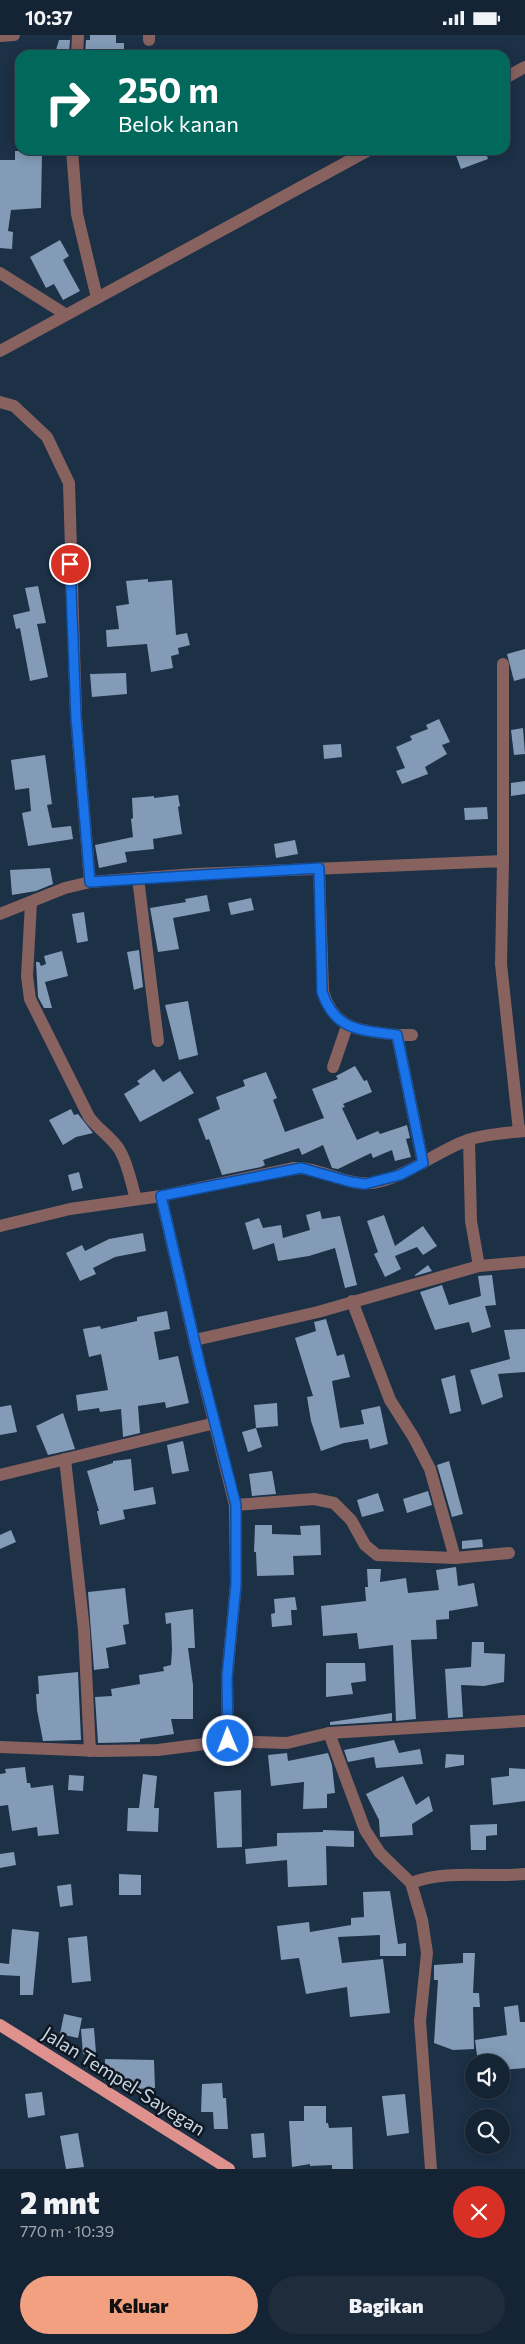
<!DOCTYPE html>
<html lang="id">
<meta charset="utf-8">
<style>
:root{--surface:#152434;--page:#1e2c3c;--text:#f1f3f6;--muted:#9da4ac;--line:#34414f;--accent:#f3a081}
body{margin:0;font-family:Commissioner,sans-serif;background:var(--page);color:var(--text);height:100vh;display:flex;flex-direction:column;font-size:19px;white-space:nowrap}
*{box-sizing:border-box;margin:0}
p{font-size:16px;color:var(--muted)}
.icon{flex:none;width:28px;height:28px;fill:none;stroke:currentColor;stroke-width:2;stroke-linecap:round;stroke-linejoin:round}
.map{position:relative;height:2134px;overflow:hidden}
.panel{display:flex;flex-direction:column;background:var(--surface);flex:1}
.panel>*{flex:none}
.top-card{position:absolute;left:15px;top:15px;width:495px;height:105px;border-radius:15px;box-shadow:0 2px 12px #0003,0 0 0 1px var(--line);background:#00695c;color:#fff;overflow:hidden}
.buttons{position:absolute;left:465px;top:2019px;display:grid;gap:10px}
.buttons a{display:grid;place-items:center;width:45px;height:45px;border-radius:50%;background:var(--surface);box-shadow:0 2px 12px #0003,0 0 0 1px var(--line);font-size:25px}
.pin{position:absolute;display:grid;place-items:center;width:42px;height:42px;color:#fff;margin:-21px;border:2px solid #fff;border-radius:50%;box-shadow:0 1px 5px #0007}
.me{position:absolute;width:55px;margin:-28px;rotate:359deg;stroke-linejoin:round;filter:drop-shadow(0 0 4px #0008)}
.turn{display:flex;align-items:center;gap:18px;height:105px;padding:0 20px;font-size:22px}
.turn .icon{width:65px;height:65px;stroke-width:2.5}
.turn b{display:block;font-size:35px;line-height:42px}
.round{display:grid;place-items:center;flex:none;width:52px;height:52px;border-radius:26px;background:var(--page)}
.head{display:flex;align-items:center;justify-content:space-between;height:85px;padding:0 20px}
h1{font-size:30px;font-weight:800;line-height:38px}
.primary-button{display:flex;gap:10px;margin-top:auto;padding:10px 20px}
.primary-button a{flex:1;height:58px;border-radius:30px;background:var(--accent);color:#111;font-size:20px;font-weight:800;line-height:58px;text-align:center}
.primary-button a+a{background:var(--page);color:var(--text)}
.status{display:flex;justify-content:space-between;align-items:center;height:35px;padding:0 25px;background:var(--surface);direction:ltr}
.status svg{height:14px;fill:currentColor}
.map>svg:first-child{display:block}
</style>
<div class="status"><b>10:37</b><svg viewBox="0 0 49 12"><path d="M0 12V9h3v3zM5 12V6h3v6zM10 12V3h3v9zM15 12V0h3v12zM26 1h20v11H26zM47 4h2v5h-2z"/></svg></div>
<div class="map">
<svg width="525" height="2134" viewBox="0 0 525 2134">
<rect width="100%" height="100%" fill="#1c3046"/>
<g fill="#839bb6">
<polygon points="90,0 116,0 116,8 124,8 124,20 85,20 86,5 90,5"/>
<polygon points="59,5 70,5 69,18 56,15"/>
<polygon points="454,115 485,115 488,124 461,134"/>
<polygon points="15,116 42,116 41,173 11,175 8,196 13,197 12,214 0,213 0,125 15,125"/>
<polygon points="60,205 69,221 63,225 80,256 63,265 54,249 46,253 30,222"/>
<polygon points="148,544 148,547 172,545 176,600 187,598 190,610 178,613 179,619 171,621 173,633 151,637 147,609 107,612 106,595 119,594 116,571 129,569 126,546"/>
<polygon points="38,551 46,588 37,589 48,642 30,646 20,593 16,594 13,580 30,576 25,553"/>
<polygon points="525,614 525,643 514,646 507,619"/>
<polygon points="126,638 127,659 92,662 90,639"/>
<polygon points="439,684 450,707 442,710 447,719 425,732 428,739 402,749 396,736 405,733 396,712 412,705 410,701 428,694 426,690"/>
<polygon points="523,693 525,719 514,720 511,695"/>
<polygon points="341,709 342,722 324,724 323,710"/>
<polygon points="45,720 52,769 47,770 52,793 71,791 73,804 28,811 22,778 31,776 29,753 15,755 11,725"/>
<polygon points="525,746 525,759 511,761 511,748"/>
<polygon points="178,760 180,771 178,772 182,799 153,804 154,814 125,817 127,827 99,833 95,810 133,802 131,784 133,783 132,763 154,761 154,763"/>
<polygon points="487,772 488,784 465,785 464,773"/>
<polygon points="295,805 298,819 276,823 274,809"/>
<polygon points="50,833 53,849 36,856 12,860 10,835"/>
<polygon points="207,860 210,876 173,883 179,914 158,917 150,873 186,867 185,864"/>
<polygon points="251,863 254,875 231,880 228,868"/>
<polygon points="84,877 88,906 77,908 72,879"/>
<polygon points="139,915 143,952 134,955 127,917"/>
<polygon points="62,916 68,941 45,947 52,973 44,973 38,962 36,927 39,927 41,931 46,929 44,921"/>
<polygon points="188,966 198,1020 179,1025 165,970"/>
<polygon points="355,1031 364,1046 367,1045 372,1057 343,1069 345,1072 342,1073 357,1105 378,1096 380,1099 407,1090 410,1103 406,1104 411,1122 395,1126 392,1115 373,1123 371,1118 338,1134 332,1133 323,1110 302,1120 299,1113 263,1125 265,1130 261,1132 222,1140 209,1104 206,1105 198,1084 220,1074 216,1062 245,1051 243,1045 266,1037 277,1063 273,1065 285,1097 324,1083 312,1054 338,1044 336,1041"/>
<polygon points="154,1034 163,1047 180,1036 194,1058 140,1087 124,1059 140,1049 137,1046"/>
<polygon points="71,1074 74,1080 78,1079 93,1098 76,1102 63,1110 49,1085"/>
<polygon points="79,1137 83,1153 72,1156 68,1140"/>
<polygon points="320,1176 322,1184 340,1181 357,1250 345,1253 335,1213 309,1221 278,1226 274,1208 253,1215 245,1188 259,1183 263,1193 281,1190 283,1203 310,1195 306,1180"/>
<polygon points="384,1180 395,1211 423,1191 437,1211 423,1220 417,1212 395,1221 401,1234 385,1242 374,1219 378,1217 367,1186"/>
<polygon points="143,1198 146,1216 115,1222 93,1233 96,1239 80,1246 66,1218 82,1210 85,1216 109,1204"/>
<polygon points="428,1230 432,1236 415,1241 415,1240"/>
<polygon points="492,1240 496,1270 485,1271 491,1292 472,1298 469,1287 435,1295 420,1257 442,1250 449,1270 481,1261 478,1241"/>
<polygon points="167,1276 170,1294 154,1297 159,1325 178,1321 189,1368 166,1373 165,1367 138,1371 140,1398 123,1402 121,1374 100,1377 99,1373 78,1376 76,1360 108,1355 101,1319 89,1322 83,1294 100,1291 101,1294 137,1286 137,1282"/>
<polygon points="326,1284 337,1321 344,1319 350,1342 332,1346 340,1393 364,1389 361,1375 380,1371 388,1409 370,1414 368,1404 344,1408 321,1416 311,1386 307,1362 313,1361 295,1303 316,1296 314,1287"/>
<polygon points="525,1294 525,1337 498,1339 503,1362 482,1370 470,1335 510,1324 504,1295"/>
<polygon points="455,1340 461,1376 450,1379 441,1344"/>
<polygon points="277,1368 278,1391 256,1393 254,1370"/>
<polygon points="11,1370 17,1397 0,1400 0,1372"/>
<polygon points="63,1378 75,1414 48,1420 36,1391"/>
<polygon points="256,1393 262,1412 248,1417 242,1397"/>
<polygon points="183,1406 189,1436 172,1439 167,1410"/>
<polygon points="131,1424 134,1456 153,1452 156,1469 123,1475 125,1484 100,1490 97,1476 99,1476 87,1436 113,1428 113,1426"/>
<polygon points="449,1426 463,1479 452,1482 437,1430"/>
<polygon points="272,1436 276,1459 252,1461 249,1439"/>
<polygon points="428,1456 432,1470 407,1478 403,1464"/>
<polygon points="378,1458 384,1476 362,1482 357,1465"/>
<polygon points="255,1490 272,1490 272,1499 301,1500 300,1491 320,1490 321,1520 293,1521 294,1540 257,1541 256,1517 254,1517"/>
<polygon points="11,1495 16,1507 0,1514 0,1500"/>
<polygon points="482,1504 483,1512 462,1514 462,1506"/>
<polygon points="456,1532 458,1551 474,1548 478,1571 449,1576 449,1584 436,1585 437,1604 411,1605 416,1684 396,1686 393,1610 359,1614 357,1598 323,1601 321,1571 366,1566 365,1552 368,1552 367,1534 381,1534 380,1547 406,1543 408,1558 439,1555 436,1535"/>
<polygon points="125,1553 129,1589 123,1590 126,1609 106,1613 109,1633 94,1635 88,1557"/>
<polygon points="295,1562 297,1575 291,1575 292,1590 272,1592 271,1579 275,1578 274,1564"/>
<polygon points="193,1574 195,1613 188,1613 193,1650 193,1684 171,1684 174,1699 140,1704 140,1707 98,1708 95,1662 112,1661 111,1654 140,1649 139,1640 164,1636 163,1632 171,1630 172,1615 171,1588 166,1589 165,1578"/>
<polygon points="472,1607 484,1607 484,1618 505,1619 504,1647 484,1651 461,1650 463,1682 448,1683 445,1634 471,1632"/>
<polygon points="326,1628 365,1628 366,1646 351,1648 353,1659 326,1662"/>
<polygon points="78,1637 81,1705 43,1706 37,1675 36,1659 39,1659 38,1641"/>
<polygon points="392,1678 392,1686 330,1690 330,1687"/>
<polygon points="394,1705 399,1718 420,1714 423,1729 376,1733 374,1722 348,1727 344,1715"/>
<polygon points="287,1718 288,1726 328,1718 332,1730 335,1758 327,1759 327,1773 303,1774 304,1747 271,1751 268,1720"/>
<polygon points="446,1719 464,1720 464,1730 445,1733"/>
<polygon points="25,1732 27,1748 30,1748 31,1753 53,1750 59,1799 38,1801 37,1792 12,1796 8,1770 0,1771 0,1739 6,1738 5,1734"/>
<polygon points="509,1733 525,1734 525,1766 493,1770 491,1743 509,1741"/>
<polygon points="143,1739 157,1741 154,1773 159,1773 158,1797 127,1796 128,1773 139,1773"/>
<polygon points="69,1740 84,1741 83,1756 68,1755"/>
<polygon points="403,1741 416,1770 429,1761 433,1776 412,1789 413,1800 380,1802 379,1785 366,1759"/>
<polygon points="241,1755 242,1812 217,1813 214,1757"/>
<polygon points="497,1789 497,1800 486,1801 486,1815 471,1815 470,1790"/>
<polygon points="323,1795 354,1796 354,1812 326,1811 327,1850 288,1852 287,1825 246,1829 245,1814 277,1811 277,1798 323,1797"/>
<polygon points="14,1817 16,1830 0,1833 0,1819"/>
<polygon points="119,1839 141,1840 141,1860 119,1860"/>
<polygon points="71,1849 73,1870 60,1872 57,1851"/>
<polygon points="390,1856 398,1909 406,1908 406,1921 380,1921 380,1900 338,1902 342,1928 383,1924 390,1978 350,1982 347,1952 306,1959 299,1923 281,1925 277,1891 309,1887 310,1897 351,1890 351,1883 364,1882 363,1857"/>
<polygon points="12,1894 39,1897 33,1960 20,1960 20,1941 0,1940 0,1928 9,1929"/>
<polygon points="87,1901 91,1946 72,1948 68,1903"/>
<polygon points="463,1918 475,1918 473,1958 479,1958 480,1972 473,1972 474,2014 453,2015 434,2008 438,1945 434,1945 434,1930 463,1928"/>
<polygon points="518,1970 520,1987 525,1987 525,2033 501,2035 501,2028 478,2028 475,2005 507,2000 504,1972"/>
<polygon points="64,1979 82,1983 78,2003 60,1999"/>
<polygon points="94,1993 96,2018 83,2019 81,1994"/>
<polygon points="105,2024 154,2025 155,2053 135,2054 135,2047 104,2045"/>
<polygon points="222,2048 223,2063 226,2063 228,2094 214,2094 213,2077 201,2077 202,2049"/>
<polygon points="42,2057 45,2080 28,2083 25,2059"/>
<polygon points="405,2059 409,2098 387,2101 382,2061"/>
<polygon points="304,2071 326,2071 326,2088 328,2088 329,2093 352,2092 353,2134 332,2134 332,2130 310,2131 310,2129 292,2132 289,2086 304,2086"/>
<polygon points="78,2098 84,2132 66,2134 60,2101"/>
<polygon points="264,2098 266,2122 253,2123 251,2099"/>
</g>
<g fill="none" stroke-linecap="round" stroke-linejoin="round">
<g stroke="#87625f" stroke-width="12">
<polyline points="149,0 149,5"/>
<polyline points="0,1 14,0"/>
<polyline points="77,20 78,0"/>
<polyline points="505,43 525,32"/>
<polyline points="72,115 77,179 97,263"/>
<polyline points="0,238 65,279"/>
<polyline points="0,316 369,115"/>
<polyline points="0,367 14,371 47,402 69,448 76,682 90,847 195,839 503,826 501,929 519,1096"/>
<polyline points="503,826 503,629"/>
<path d="M319,833L323,957C335,996 361,995 397,1000L423,1128"/>
<polyline points="138,843 158,1006"/>
<path d="M31,868L27,941L30,964L89,1082C98,1094 111,1102 119,1114C128,1128 131,1148 136,1164"/>
<polyline points="0,879 65,853 90,847"/>
<polyline points="397,1000 412,1000"/>
<polyline points="333,1032 347,991"/>
<polyline points="469,1105 471,1186 479,1231"/>
<polyline points="161,1161 200,1331 235,1470 236,1549 227,1642 228,1706 287,1708 329,1698 365,1795 380,1818 411,1848 422,1885 427,1918 420,1986 431,2134"/>
<path d="M0,1191L70,1174L161,1161L293,1133C323,1132 348,1154 378,1147C411,1139 437,1116 468,1105C485,1099 507,1098 525,1096"/>
<polyline points="195,1305 318,1277 479,1231 525,1227"/>
<polyline points="65,1424 84,1595 90,1716"/>
<polyline points="0,1440 215,1388"/>
<polyline points="235,1470 314,1464 334,1468 351,1485 365,1510 377,1520 455,1523 430,1434 414,1403 390,1365 352,1266"/>
<polyline points="455,1523 509,1518"/>
<polyline points="329,1698 525,1686"/>
<polyline points="0,1712 100,1716 158,1715 228,1706"/>
<path d="M411,1848C447,1834 488,1843 525,1839"/>
</g>
<polyline stroke="#df928d" stroke-width="12" points="0,1990 229,2134"/>
</g>
<g fill="none" stroke-linecap="round" stroke-linejoin="round">
<g stroke="#114b97" stroke-width="12">
<path id="route" d="M70,529L76,682L90,847L319,833L322,957C335,996 361,995 397,1000L423,1128L400,1140L365,1149L351,1147L301,1133L161,1161L200,1330L236,1470V1549L227,1642L228,1706"/>
</g>
<use href="#route" stroke="#1a73e8" stroke-width="9"/>
</g>
<g text-anchor="middle" stroke-width="5" stroke-linejoin="round" paint-order="stroke">
<g font-size="19" fill="#c7d4e2" stroke="#0f1822">
<text transform="translate(124 2046) rotate(32)" y="7">Jalan Tempel-Sayegan</text>
</g>
</g>
</svg>
<div class="buttons">
<a><svg class="icon" aria-label="sound" viewBox="0 0 24 24"><path d="M4 9h4l5-4v14l-5-4H4zM17 9q2 3 0 6"/></svg></a>
<a><svg class="icon" aria-label="search" viewBox="0 0 24 24"><circle cx="10" cy="10" r="6"/><path d="M15 15l6 6"/></svg></a>
</div>
<div class="pin" style="left:70px;top:529px;background:#d93025"><svg class="icon" aria-label="arrive" viewBox="0 0 24 24"><path d="M6 21V4h12l-3 4 3 4H6"/></svg></div>
<svg class="me" style="left:228px;top:1706px" viewBox="-20 -20 40 40"><circle r="17" fill="#1a73e8" stroke="#fff" stroke-width="3"/><path d="M0-11L8 9 0 5-8 9z" fill="#fff"/></svg>
<div class="top-card">
<div class="turn"><svg class="icon" aria-label="right" viewBox="0 0 24 24"><path d="M7 20v-9h11M14 6l5 5-5 5"/></svg><div><b>250 m</b>Belok kanan</div></div>
</div>
</div>
<section class="panel">
<div class="head"><div><h1>2 mnt</h1><p>770 m · 10:39</p></div><a class="round" style="background:#d93025;color:#fff"><svg class="icon" aria-label="close" viewBox="0 0 24 24"><path d="M6 6l12 12M18 6L6 18"/></svg></a></div>
<div class="primary-button"><a>Keluar</a><a>Bagikan</a></div>
</section>
